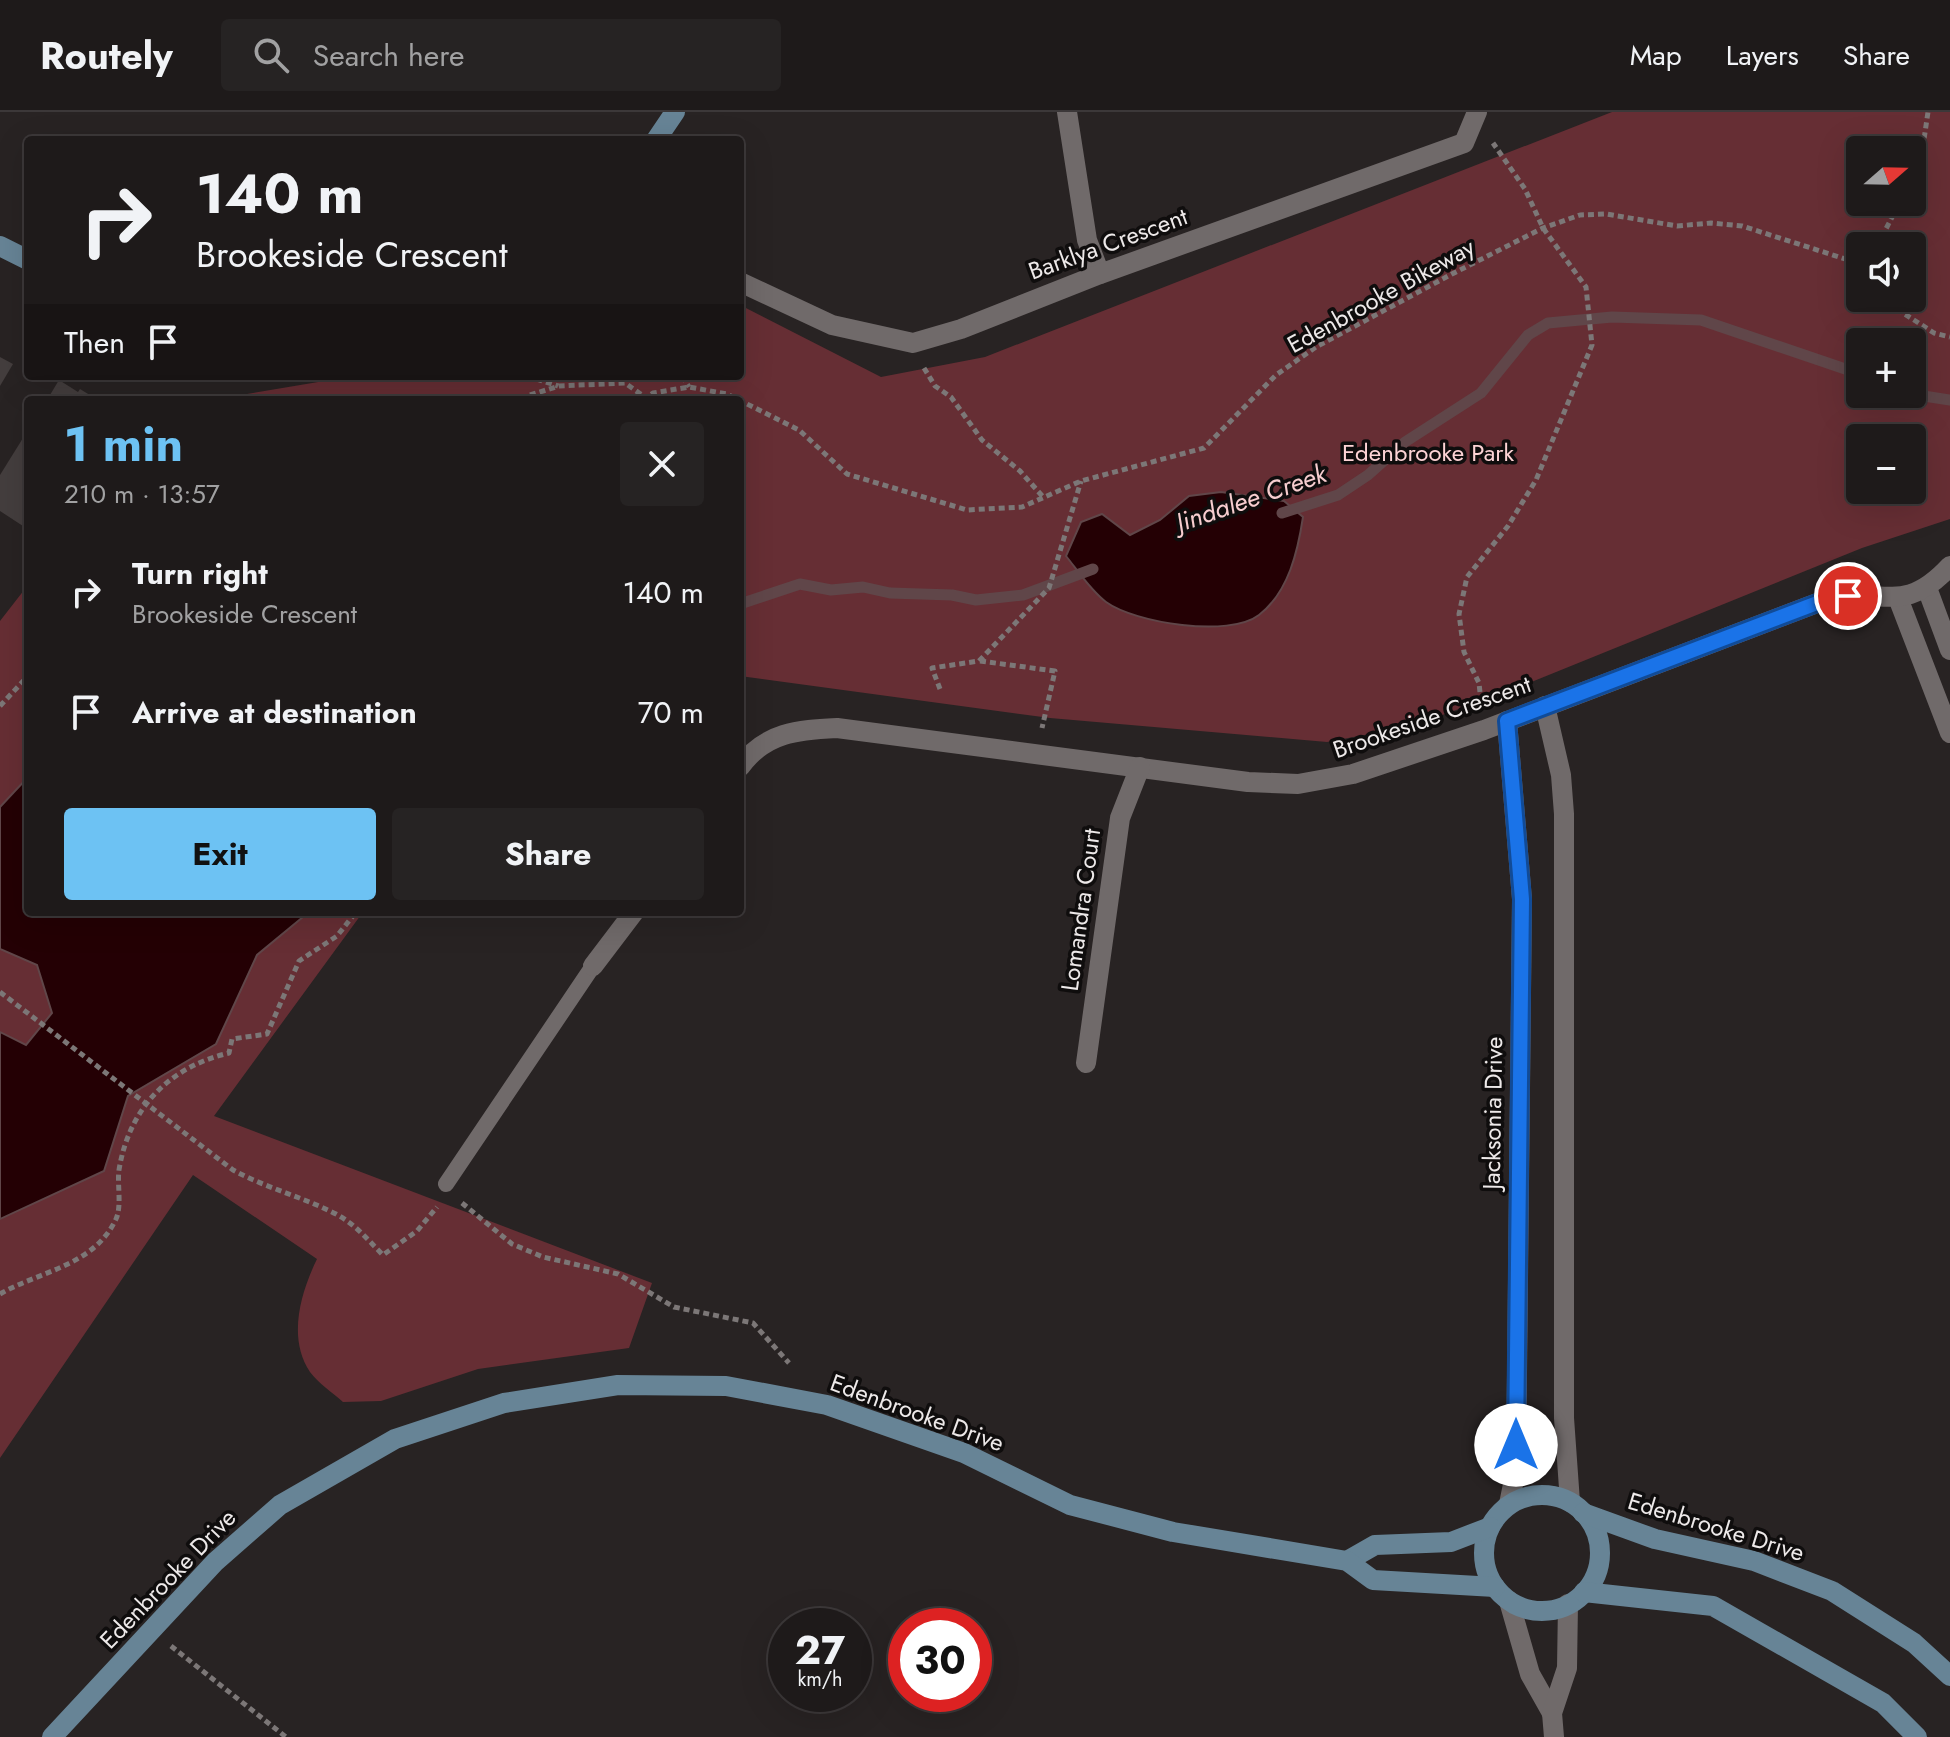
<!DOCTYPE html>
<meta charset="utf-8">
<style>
:root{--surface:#1e1a1a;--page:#262323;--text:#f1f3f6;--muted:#a1a1a2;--line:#3c3839;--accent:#6dc2f3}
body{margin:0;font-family:Jost,sans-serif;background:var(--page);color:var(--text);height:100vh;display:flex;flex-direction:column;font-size:30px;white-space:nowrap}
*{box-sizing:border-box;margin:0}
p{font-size:26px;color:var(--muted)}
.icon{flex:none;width:44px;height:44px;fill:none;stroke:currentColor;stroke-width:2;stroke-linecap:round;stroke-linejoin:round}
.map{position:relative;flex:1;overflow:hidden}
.sheet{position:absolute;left:24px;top:284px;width:720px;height:520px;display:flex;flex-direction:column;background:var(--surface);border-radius:8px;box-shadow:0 8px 32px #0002,0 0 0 2px var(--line)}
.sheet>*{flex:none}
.top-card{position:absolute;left:24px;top:24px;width:720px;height:244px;border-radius:8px;box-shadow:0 8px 32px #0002,0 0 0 2px var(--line);background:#1e1a1a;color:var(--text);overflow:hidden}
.needle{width:52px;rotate:70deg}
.controls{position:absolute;left:1846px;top:24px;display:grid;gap:16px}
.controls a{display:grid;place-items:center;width:80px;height:80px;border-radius:8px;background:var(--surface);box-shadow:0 8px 32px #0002,0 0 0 2px var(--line);font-size:40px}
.speed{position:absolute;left:768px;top:1496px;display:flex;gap:16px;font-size:40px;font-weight:700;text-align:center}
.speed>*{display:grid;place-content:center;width:104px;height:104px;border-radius:50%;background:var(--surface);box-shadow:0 8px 32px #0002,0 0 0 2px var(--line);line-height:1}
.speed small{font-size:20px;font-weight:400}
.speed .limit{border:12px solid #d22;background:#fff;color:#111}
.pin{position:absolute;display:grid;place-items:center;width:68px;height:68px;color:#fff;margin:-34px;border:4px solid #fff;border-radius:50%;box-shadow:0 2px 8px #0007}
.me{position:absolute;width:88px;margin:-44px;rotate:0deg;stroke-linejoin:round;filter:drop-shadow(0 0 6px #0008)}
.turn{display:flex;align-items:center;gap:28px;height:168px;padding:0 40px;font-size:36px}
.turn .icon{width:104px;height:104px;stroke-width:2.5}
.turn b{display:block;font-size:56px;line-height:68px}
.then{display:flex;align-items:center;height:76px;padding:0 40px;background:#0003;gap:16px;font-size:30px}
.round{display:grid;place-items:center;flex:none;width:84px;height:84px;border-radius:8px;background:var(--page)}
.head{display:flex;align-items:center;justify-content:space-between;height:136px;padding:0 40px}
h1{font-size:48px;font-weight:700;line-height:60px;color:var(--accent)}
.primary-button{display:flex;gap:16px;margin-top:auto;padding:16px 40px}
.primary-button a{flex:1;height:92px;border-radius:8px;background:var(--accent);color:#111;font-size:32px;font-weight:700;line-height:92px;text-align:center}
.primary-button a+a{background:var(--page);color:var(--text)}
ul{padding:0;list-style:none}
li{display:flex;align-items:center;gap:24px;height:120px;padding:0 40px}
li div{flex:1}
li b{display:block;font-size:30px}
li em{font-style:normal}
header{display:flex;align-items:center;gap:48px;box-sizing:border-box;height:112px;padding:0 40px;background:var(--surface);border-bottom:2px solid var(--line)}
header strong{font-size:38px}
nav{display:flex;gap:44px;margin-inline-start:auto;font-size:28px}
.search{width:560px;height:72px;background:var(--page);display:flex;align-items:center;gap:20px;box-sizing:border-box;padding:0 28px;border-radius:8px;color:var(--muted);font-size:30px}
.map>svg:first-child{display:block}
</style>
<header>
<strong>Routely</strong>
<div class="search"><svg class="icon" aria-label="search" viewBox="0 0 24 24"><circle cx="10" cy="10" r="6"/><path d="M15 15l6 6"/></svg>Search here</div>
<nav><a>Map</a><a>Layers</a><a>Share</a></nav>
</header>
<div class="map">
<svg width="1950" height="1625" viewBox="0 0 1950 1625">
<rect width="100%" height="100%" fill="#282323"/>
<g fill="#662e34" fill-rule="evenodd">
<path d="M1612,0H1950V407L1862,436L1514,577L1412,614L1327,630L1050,606L740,564V288H211L354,264H740V193L881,265L985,245ZM1860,38H1912V90H1860ZM1860,134H1912V186H1860ZM1860,230H1912V282H1860ZM1860,326H1912V378H1860Z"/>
<path d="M28,473V800H363L214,1004L652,1171L629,1236L478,1257L381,1289L343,1290C333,1281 318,1271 310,1260C287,1226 301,1180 317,1147L193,1063L0,1346V509Z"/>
</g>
<g fill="#240004" stroke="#604649" stroke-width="2">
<path d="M1221,380L1284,389L1303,405C1298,438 1289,480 1259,503C1229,526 1135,511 1106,490C1091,479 1078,459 1066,444L1081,410L1102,402L1130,423L1160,408L1189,384Z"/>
<polygon points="28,665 28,800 309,800 257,843 216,932 128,984 104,1059 0,1107 0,920 26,933 52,901 37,853 0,837 0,695"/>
</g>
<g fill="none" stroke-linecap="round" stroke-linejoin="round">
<g stroke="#604649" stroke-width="11">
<polyline points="1911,282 1950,288"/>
<polyline points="1282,401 1338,383 1368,363 1405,330 1481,281 1528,223 1548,211 1612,205 1701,208 1860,262"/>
<polyline points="740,492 800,472 831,478 863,475 890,481 952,483 976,488 1023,483 1093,457"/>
</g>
</g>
<g fill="#443e3e">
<polygon points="0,245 13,252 0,274"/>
<polygon points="59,268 78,280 80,277 98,288 47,288"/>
<polygon points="28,318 28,413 26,416 0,399 0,363"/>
</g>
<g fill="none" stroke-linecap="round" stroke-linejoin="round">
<g stroke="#7c7777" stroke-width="5" stroke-dasharray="6 4" stroke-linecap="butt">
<polyline points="1912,64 1922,41 1928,0"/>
<polyline points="1877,134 1900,90"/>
<polyline points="1880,186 1934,221 1950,225"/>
<polyline points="924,256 935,274 951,285 982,328 1020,359 1044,386"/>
<polyline points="527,264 558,274"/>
<polyline points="682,264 689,275"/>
<polyline points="530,283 559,274 625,271 646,286"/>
<polyline points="643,288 653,281 689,275 727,282 799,318 847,362 967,398 1022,395 1081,369 1204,336 1276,263 1316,235 1452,162 1543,116 1580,103 1606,102 1677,114 1711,111 1742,114 1858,151"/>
<polyline points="980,549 1055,559 1042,616"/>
<polyline points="940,577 932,556 979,549 1049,476 1081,369"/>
<polyline points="1481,590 1479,571 1464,540 1459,502 1467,465 1508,414 1536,368 1592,233 1586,175 1543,116 1525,77 1493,31"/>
<polyline points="0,594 28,564"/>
<path d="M0,880L233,1058C266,1076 303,1085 336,1102C355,1112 368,1128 383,1143L417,1119L437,1095"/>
<polyline points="462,1091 512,1132 543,1145 618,1162 674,1195 753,1211 789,1251"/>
<path d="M0,1182C40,1159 94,1154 116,1107C122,1094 117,1072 119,1058C129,996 169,955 229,941L232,927L267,922L299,849L337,824L356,800"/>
<polyline points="171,1534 286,1625"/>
</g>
<polyline stroke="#706a6a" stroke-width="16" points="446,1072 593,854"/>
<g stroke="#706a6a" stroke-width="20">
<polyline points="1067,0 1087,128 1100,162"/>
<polyline points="740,170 832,213 913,231 961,217 1100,162 1464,31 1477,0"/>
<polyline points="1927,476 1950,538"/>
<polyline points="1898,486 1950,621"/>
<polyline points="1545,594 1561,663 1564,702 1564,1306 1570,1390"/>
<polyline points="1507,609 1522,787 1516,1358 1509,1392"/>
<path d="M740,655C765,620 798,618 837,616L1248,670L1298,672L1353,662L1484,618L1825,488C1879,472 1901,507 1950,454"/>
<polyline points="593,854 634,800"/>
<polyline points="1086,951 1120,706 1140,655"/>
<polyline points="1509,1489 1530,1562 1552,1601"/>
<polyline points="1554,1625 1552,1601 1567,1556 1568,1492"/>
</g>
<g stroke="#678496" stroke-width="20">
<polyline points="656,28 675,0"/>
<polyline points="0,134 28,148"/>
<circle cx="1542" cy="1441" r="58"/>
<polyline points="1583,1401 1655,1427 1754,1449 1832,1479 1914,1531 1950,1564"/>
<polyline points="1347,1449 1375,1433 1451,1430 1490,1415"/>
<polyline points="1584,1480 1713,1494 1883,1591 1917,1625"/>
<polyline points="52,1625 215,1450 280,1393 395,1327 504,1291 618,1273 726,1274 827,1293 964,1341 1070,1393 1173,1420 1347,1449 1373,1468 1495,1475"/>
</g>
</g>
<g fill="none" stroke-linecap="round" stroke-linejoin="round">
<g stroke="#114b97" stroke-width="20">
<polyline id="route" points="1516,1333 1522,787 1507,609 1825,488 1848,484"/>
</g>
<use href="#route" stroke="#1a73e8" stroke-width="14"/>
</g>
<g text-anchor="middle" stroke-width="7" stroke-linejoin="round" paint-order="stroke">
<g font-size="24" fill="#ede9e9" stroke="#0f0d0d">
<text transform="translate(1108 132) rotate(-20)" y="8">Barklya Crescent</text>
<text transform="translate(1381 184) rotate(-29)" y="8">Edenbrooke Bikeway</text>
<text transform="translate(1432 605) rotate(-19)" y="8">Brookeside Crescent</text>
<text transform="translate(1081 798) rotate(-82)" y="8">Lomandra Court</text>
<text transform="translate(1493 1001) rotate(-89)" y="8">Jacksonia Drive</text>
<text transform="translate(917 1301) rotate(20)" y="8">Edenbrooke Drive</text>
<text transform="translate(1716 1415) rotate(17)" y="8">Edenbrooke Drive</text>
<text transform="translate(168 1467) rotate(-46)" y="8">Edenbrooke Drive</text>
</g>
<g font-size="24" fill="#fdd3d5" stroke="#0f0d0d">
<text x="1428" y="349">Edenbrooke Park</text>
</g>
<g font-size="26" font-style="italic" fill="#f7cdcf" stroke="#0f0d0d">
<text transform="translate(1251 386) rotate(-19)" y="9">Jindalee Creek</text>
</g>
</g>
</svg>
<div class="controls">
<a><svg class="needle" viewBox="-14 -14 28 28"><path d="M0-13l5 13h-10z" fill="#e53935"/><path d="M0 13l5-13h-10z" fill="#a1a1a2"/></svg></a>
<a><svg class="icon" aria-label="sound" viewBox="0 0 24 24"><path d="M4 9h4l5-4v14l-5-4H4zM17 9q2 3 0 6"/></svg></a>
<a>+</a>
<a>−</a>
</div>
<div class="speed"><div>27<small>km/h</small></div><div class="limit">30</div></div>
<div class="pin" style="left:1848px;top:484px;background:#d93025"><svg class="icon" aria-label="arrive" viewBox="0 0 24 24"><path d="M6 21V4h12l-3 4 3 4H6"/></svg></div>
<svg class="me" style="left:1516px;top:1333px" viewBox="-20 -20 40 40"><circle r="19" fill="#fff"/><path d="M0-13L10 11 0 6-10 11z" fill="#1a73e8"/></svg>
<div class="top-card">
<div class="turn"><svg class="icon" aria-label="right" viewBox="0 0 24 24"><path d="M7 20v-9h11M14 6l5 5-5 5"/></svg><div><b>140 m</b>Brookeside Crescent</div></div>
<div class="then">Then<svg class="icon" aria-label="arrive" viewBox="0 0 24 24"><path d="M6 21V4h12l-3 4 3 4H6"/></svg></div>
</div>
<section class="sheet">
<div class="head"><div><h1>1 min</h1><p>210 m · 13:57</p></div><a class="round"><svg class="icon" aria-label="close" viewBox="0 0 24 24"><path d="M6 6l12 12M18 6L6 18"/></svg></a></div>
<ul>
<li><svg class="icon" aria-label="right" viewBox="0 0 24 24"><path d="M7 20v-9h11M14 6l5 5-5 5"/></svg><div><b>Turn right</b><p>Brookeside Crescent</p></div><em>140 m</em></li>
<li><svg class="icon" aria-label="arrive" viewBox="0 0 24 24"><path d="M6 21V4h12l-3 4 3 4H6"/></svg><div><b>Arrive at destination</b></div><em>70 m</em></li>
</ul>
<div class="primary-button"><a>Exit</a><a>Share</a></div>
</section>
</div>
